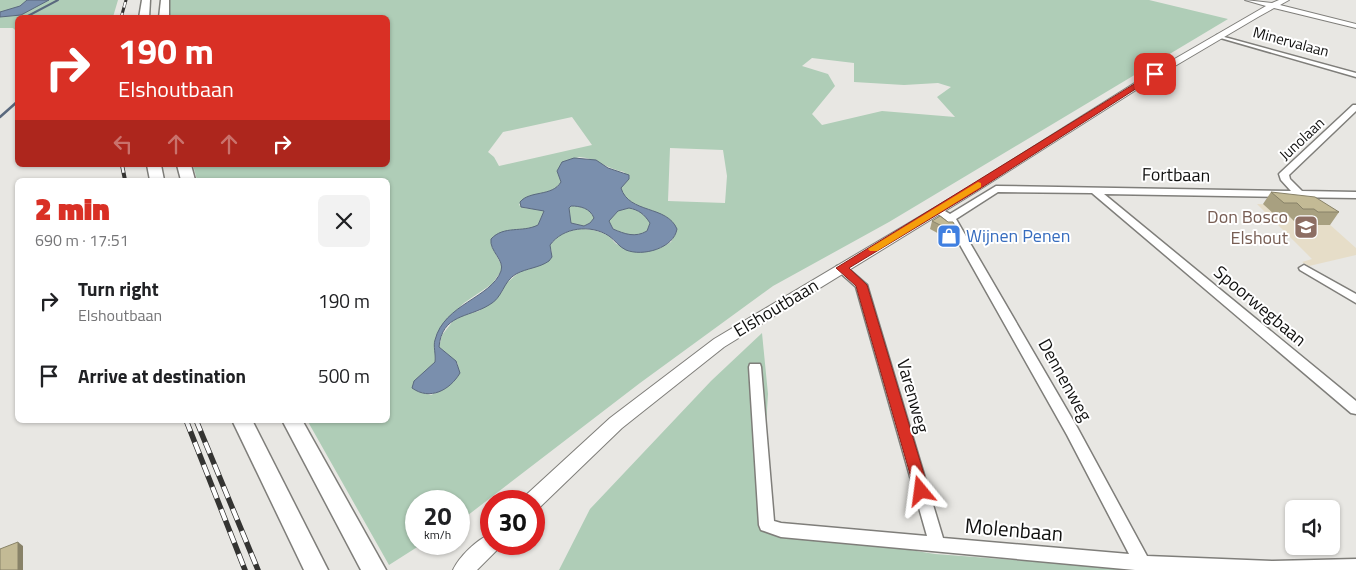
<!DOCTYPE html>
<meta charset="utf-8">
<style>
:root{--surface:#fff;--page:#f2f2f2;--text:#202124;--muted:#757577;--accent:#d93025}
body{margin:0;font-family:"Titillium Web",sans-serif;background:var(--page);color:var(--text);height:100vh;display:flex;flex-direction:column;font-size:19px;white-space:nowrap}
*{box-sizing:border-box;margin:0}
p{font-size:16px;color:var(--muted)}
.icon{flex:none;width:28px;height:28px;fill:none;stroke:currentColor;stroke-width:2;stroke-linecap:round;stroke-linejoin:round}
.map{position:relative;flex:1;overflow:hidden}
.drawer{position:absolute;left:15px;top:178px;width:375px;height:245px;display:flex;flex-direction:column;background:var(--surface);border-radius:8px;box-shadow:0 1px 4px #0004}
.drawer>*{flex:none}
.top-card{position:absolute;left:15px;top:15px;width:375px;height:152px;border-radius:8px;box-shadow:0 1px 4px #0004;background:#d93025;color:#fff;overflow:hidden}
.fabs{position:absolute;left:1285px;top:500px;display:grid;gap:10px}
.fabs a{display:grid;place-items:center;width:55px;height:55px;border-radius:8px;background:var(--surface);box-shadow:0 1px 4px #0004;font-size:25px}
.speed{position:absolute;left:405px;top:490px;display:flex;gap:10px;font-size:25px;font-weight:700;text-align:center}
.speed>*{display:grid;place-content:center;width:65px;height:65px;border-radius:50%;background:var(--surface);box-shadow:0 1px 4px #0004;line-height:1}
.speed small{font-size:12px;font-weight:400}
.speed .limit{border:8px solid #d22;background:#fff;color:#111}
.pin{position:absolute;display:grid;place-items:center;width:42px;height:42px;color:#fff;margin:-21px;border-radius:10px;box-shadow:0 2px 8px #0006}
.me{position:absolute;width:55px;margin:-28px;rotate:344deg;stroke-linejoin:round;filter:drop-shadow(0 0 4px #0008)}
.turn{display:flex;align-items:center;gap:18px;height:105px;padding:0 20px;font-size:22px}
.turn .icon{width:65px;height:65px;stroke-width:2.5}
.turn b{display:block;font-size:35px;line-height:42px}
.lanes{display:flex;align-items:center;height:48px;padding:0 20px;background:#0003;justify-content:center;gap:25px;direction:ltr}
.lanes .off{opacity:.35}
.round{display:grid;place-items:center;flex:none;width:52px;height:52px;border-radius:8px;background:var(--page)}
.overview{display:flex;align-items:center;justify-content:space-between;height:85px;padding:0 20px}
h1{font-size:30px;font-weight:800;line-height:38px;color:var(--accent)}
ul{padding:0;list-style:none}
li{display:flex;align-items:center;gap:15px;height:75px;padding:0 20px}
li div{flex:1}
li b{display:block;font-size:19px}
li em{font-style:normal}
.map>svg:first-child{display:block}
</style>
<div class="map">
<svg width="1356" height="570" viewBox="0 0 1356 570">
<rect width="100%" height="100%" fill="#e8e7e3"/>
<polygon fill="#e6ddc8" points="1257,204 1309,206 1356,248 1356,255 1309,266 1302,262 1312,259"/>
<g fill="#afcdb7" fill-rule="evenodd">
<polygon points="0,0 118,0 113,17 18,18 17,32 13,28 0,28"/>
<path d="M170,0H1149L1228,19L889,222L773,286L640,383L459,522V501H416V544H422L389,565L307,420H388V180H197L193,165H388V18L170,17ZM812,58L854,63V82L904,85L938,83L951,87L937,97L955,117L882,111L822,125L812,114L835,86L828,74L802,66ZM572,117L592,145L499,166L494,157L488,152L503,132ZM670,148L723,150L727,176L725,203L668,201ZM579,157C596,158 607,169 624,172L628,180L620,188C628,209 652,207 668,218C672,221 675,227 677,231L671,242L658,249C646,248 629,249 618,245C614,243 611,237 607,235C588,225 563,227 550,245L552,253L517,274L503,286L502,292L479,311L459,316L453,321L442,335L439,347L458,364L457,377L447,387L431,395L417,391L435,362V339L445,321L464,303L492,284L502,270V266L491,245L494,236C507,227 524,233 538,225L544,211C536,207 526,211 519,205C531,189 551,198 561,182L557,171L561,164Z"/>
<path d="M571,206C581,206 590,208 594,218L590,223L584,226L571,223L569,208Z"/>
<path d="M629,208C639,210 644,214 650,223L647,231C635,238 625,234 613,229L609,221L618,211Z"/>
<polygon points="762,333 768,394 760,526 935,554 1148,570 559,570 590,509 711,381"/>
</g>
<g fill="#7a8fad" stroke="#5a697e" fill-rule="evenodd">
<polygon points="27,0 49,0 21,15 0,17 0,12 20,6"/>
<path d="M574,158L596,160L608,168L629,175V179L621,188C629,214 667,205 677,229C674,248 643,257 626,250C619,247 615,240 609,236C591,224 563,227 550,245L552,257L549,261C539,268 527,268 516,274C503,281 503,298 489,305C468,318 442,314 439,347L456,361L460,373C450,390 430,401 412,388L414,381L435,362C436,354 433,346 435,340C444,304 491,298 501,271C505,260 489,251 491,239C504,225 522,233 538,225L544,211L521,207L520,202C530,190 552,197 561,182L557,171L562,162ZM571,206C580,206 590,208 594,218L590,223L584,226L571,223L569,208ZM629,208C639,210 644,214 650,223L647,231C635,238 625,234 613,229L609,221L618,211Z"/>
</g>
<g fill="none" stroke-linecap="round" stroke-linejoin="round">
<polyline stroke="#5a697e" stroke-width="2" points="24,18 58,0"/>
<polyline stroke="#5a697e" stroke-width="2.5" points="0,117 18,101"/>
<g stroke="#7f7e7a" stroke-width="3">
<g id="minor">
<polygon points="1217,35 1356,73 1356,77 1217,37"/>
<polygon points="1353,105 1356,105 1356,111 1289,175 1290,179 1302,191 1356,192 1356,198 1104,194 1356,401 1356,414 1351,413 1092,193 998,192 956,219 1077,427 1147,556 1273,561 1356,559 1356,570 1135,570 781,537 761,530 759,525 749,367 750,364 760,364 761,367 774,521 781,523 927,536 856,287 837,270 836,268 837,266 845,266 867,285 943,538 1129,554 1067,435 946,220 933,210 938,207 950,214 996,186 1291,191 1281,180 1279,174 1281,172"/>
<polygon points="1304,265 1356,294 1356,303 1300,270 1299,268"/>
</g>
</g>
<g stroke="#7f7e7a" stroke-width="2">
<g id="major">
<polygon points="1245,0 1272,3 1279,0 1289,0 1280,5 1356,24 1356,28 1274,8 1258,17 1158,76 979,190 724,347 622,428 540,507 534,509 534,501 524,501 526,495 610,418 714,339 971,186 1152,72 1266,6"/>
<path d="M491,534V544H500L498,549L477,570H453C459,557 477,539 491,534Z"/>
</g>
</g>
<g stroke="#7f7e7a" stroke-width="3">
<g id="highway">
<polygon points="142,0 150,0 149,18 139,18"/>
<polygon points="161,0 169,0 169,18 159,18"/>
<polygon points="147,165 161,165 164,180 150,180"/>
<polygon points="177,165 191,165 195,180 181,180"/>
<polygon points="232,420 252,420 328,570 304,570"/>
<polygon points="282,420 302,420 386,570 361,570"/>
</g>
</g>
<use href="#minor" fill="#fff" fill-rule="evenodd"/>
<use href="#major" fill="#fff" fill-rule="evenodd"/>
<use href="#highway" fill="#fff" fill-rule="evenodd"/>
<g stroke="#343432" stroke-width="3">
<polyline id="rail-far2" points="121,18 126,0"/>
</g>
<g stroke="#343432" stroke-width="4">
<polyline id="rail-far1" points="122,165 125,180"/>
</g>
<g stroke="#343432" stroke-width="5.5">
<g id="rail">
<polyline points="186,420 245,570"/>
<polyline points="196,420 258,570"/>
</g>
</g>
<use href="#rail-far2" stroke="#fff" stroke-width="2" stroke-dasharray="5.5" stroke-linecap="butt"/>
<use href="#rail-far1" stroke="#fff" stroke-width="2.5" stroke-dasharray="8" stroke-linecap="butt"/>
<use href="#rail" stroke="#fff" stroke-width="4" stroke-dasharray="12" stroke-linecap="butt"/>
</g>
<g fill="#a8a080">
<polygon points="1271,192 1339,212 1330,225 1309,225 1306,222 1295,222 1289,216 1276,216 1263,204"/>
<polygon points="932,221 960,235 958,244 930,229"/>
</g>
<polygon fill="#888268" points="18,542 23,546 23,570 18,570"/>
<g fill="#c3ba95" stroke="#888268">
<polygon points="1271,192 1315,197 1339,212 1318,212 1314,209 1303,209 1297,203 1284,203"/>
<polygon points="940,216 948,222 953,222 960,235 932,221"/>
<polygon points="18,542 18,570 0,570 0,549"/>
</g>
<polygon fill="#d93025" stroke="#8d1f18" points="1152,73 1159,74 978,190 849,268 867,285 929,491 927,495 921,497 916,495 856,286 836,268"/>
<polygon fill="#f59e0b" points="978,182 981,183 981,187 877,251 870,251 868,249"/>
<defs>
<g id="school-square" transform="scale(1.25)"><rect x="-9" y="-9" width="18" height="18" rx="4" fill="#8d6e63" stroke="#fff"/><path d="M0-5L7-2L0 1L-7-2ZM-4 1L0 2.5L4 1V4Q0 6-4 4Z" fill="#fff"/></g>
<g id="shop-square" transform="scale(1.25)"><rect x="-9" y="-9" width="18" height="18" rx="4" fill="#3f7fe0" stroke="#fff"/><path d="M-5-2.5h2.3a2.7 3.5 0 0 1 5.4 0H5L5.5 6h-11ZM-1.5-2.5h3a1.5 2.3 0 0 0-3 0Z" fill="#fff"/></g>
</defs>
<g fill-rule="evenodd">
<use href="#school-square" x="1306" y="227"/>
<use href="#shop-square" x="949" y="236"/>
</g>
<g text-anchor="middle" stroke-width="4" stroke-linejoin="round" paint-order="stroke">
<g font-size="15" fill="#10100f" stroke="#fff">
<text transform="translate(1291 42) rotate(15)" y="5">Minervalaan</text>
<text transform="translate(1302 139) rotate(-43)" y="5">Junolaan</text>
</g>
<g font-size="18" fill="#10100f" stroke="#fff">
<text transform="translate(1176 175) rotate(1)" y="6">Fortbaan</text>
<text transform="translate(1260 306) rotate(40)" y="6">Spoorwegbaan</text>
<text transform="translate(776 308) rotate(-31)" y="6">Elshoutbaan</text>
<text transform="translate(1065 380) rotate(61)" y="6">Dennenweg</text>
<text transform="translate(913 396) rotate(74)" y="6">Varenweg</text>
</g>
<g font-size="18" fill="#785e54" stroke="#fff" text-anchor="end">
<text x="1288" y="223">Don Bosco<tspan x="1288" dy="21">Elshout</tspan></text>
</g>
<g font-size="18" fill="#366cbe" stroke="#fff" text-anchor="start">
<text x="966" y="242">Wijnen Penen</text>
</g>
<g font-size="21" fill="#10100f" stroke="#fff">
<text transform="translate(1014 530) rotate(5)" y="7">Molenbaan</text>
</g>
</g>
</svg>
<div class="fabs">
<a><svg class="icon" aria-label="sound" viewBox="0 0 24 24"><path d="M4 9h4l5-4v14l-5-4H4zM17 9q2 3 0 6"/></svg></a>
</div>
<div class="speed"><div>20<small>km/h</small></div><div class="limit">30</div></div>
<div class="pin" style="left:1155px;top:74px;background:#d93025"><svg class="icon" aria-label="arrive" viewBox="0 0 24 24"><path d="M6 21V4h12l-3 4 3 4H6"/></svg></div>
<svg class="me" style="left:921px;top:491px" viewBox="-20 -20 40 40"><path d="M0-17L14 15 0 8-14 15z" fill="#d93025" stroke="#fff" stroke-width="4"/></svg>
<div class="top-card">
<div class="turn"><svg class="icon" aria-label="right" viewBox="0 0 24 24"><path d="M7 20v-9h11M14 6l5 5-5 5"/></svg><div><b>190 m</b>Elshoutbaan</div></div>
<div class="lanes"><svg class="icon off" aria-label="left" viewBox="0 0 24 24"><path d="M17 20v-9H6M10 6l-5 5 5 5"/></svg><svg class="icon off" aria-label="ahead" viewBox="0 0 24 24"><path d="M12 20V5M6 11l6-6 6 6"/></svg><svg class="icon off" aria-label="ahead" viewBox="0 0 24 24"><path d="M12 20V5M6 11l6-6 6 6"/></svg><svg class="icon" aria-label="right" viewBox="0 0 24 24"><path d="M7 20v-9h11M14 6l5 5-5 5"/></svg></div>
</div>
<section class="drawer">
<div class="overview"><div><h1>2 min</h1><p>690 m · 17:51</p></div><a class="round"><svg class="icon" aria-label="close" viewBox="0 0 24 24"><path d="M6 6l12 12M18 6L6 18"/></svg></a></div>
<ul>
<li><svg class="icon" aria-label="right" viewBox="0 0 24 24"><path d="M7 20v-9h11M14 6l5 5-5 5"/></svg><div><b>Turn right</b><p>Elshoutbaan</p></div><em>190 m</em></li>
<li><svg class="icon" aria-label="arrive" viewBox="0 0 24 24"><path d="M6 21V4h12l-3 4 3 4H6"/></svg><div><b>Arrive at destination</b></div><em>500 m</em></li>
</ul>
</section>
</div>
